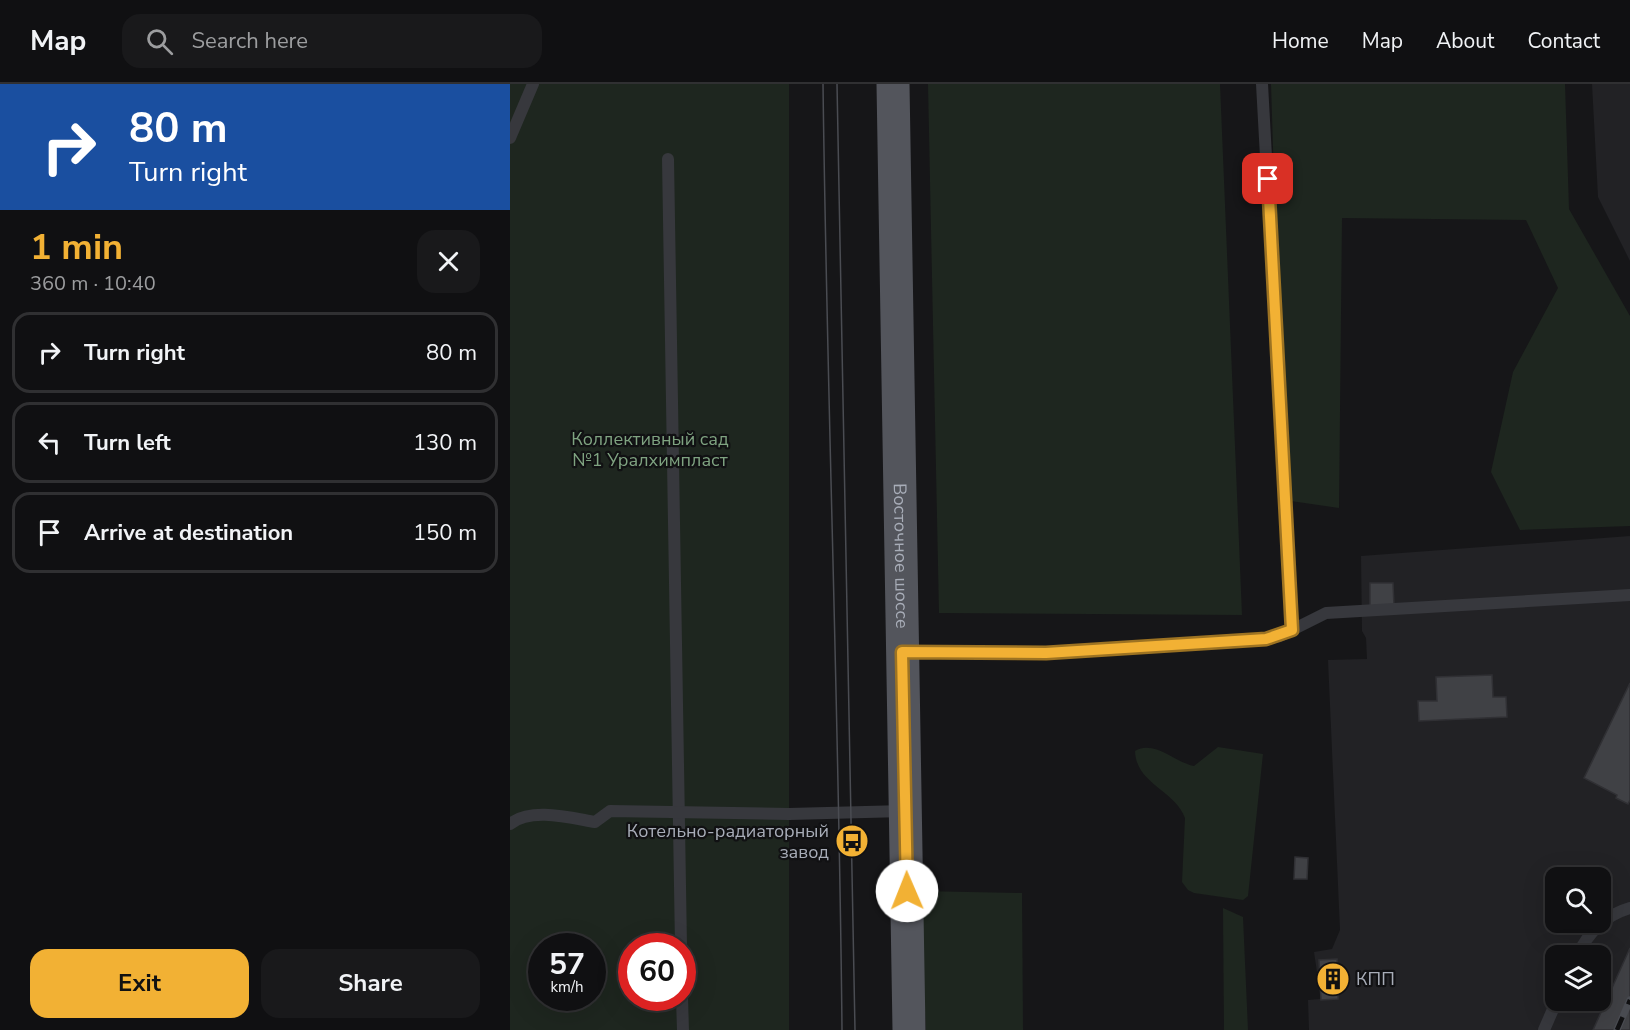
<!DOCTYPE html>
<meta charset="utf-8">
<style>
:root{--surface:#101012;--page:#19191b;--text:#f1f3f6;--muted:#9c9d9f;--line:#303032;--accent:#f2b134}
body{margin:0;font-family:"Nunito Sans",sans-serif;background:var(--page);color:var(--text);height:100vh;display:flex;flex-direction:column;font-size:22px;white-space:nowrap}
*{box-sizing:border-box;margin:0}
p{font-size:20px;color:var(--muted)}
.icon{flex:none;width:33px;height:33px;fill:none;stroke:currentColor;stroke-width:2;stroke-linecap:round;stroke-linejoin:round}
.map{position:relative;flex:1;overflow:hidden}
.panel{display:flex;flex-direction:column;background:var(--surface);width:510px}
.panel>*{flex:none}
.top-card{background:#1a4fa0;color:#fff;overflow:hidden}
.buttons{position:absolute;left:1035px;top:783px;display:grid;gap:12px}
.buttons a{display:grid;place-items:center;width:66px;height:66px;border-radius:12px;background:var(--surface);box-shadow:0 6px 24px #0002,0 0 0 2px var(--line);font-size:30px}
.speed{position:absolute;left:18px;top:849px;display:flex;gap:12px;font-size:30px;font-weight:700;text-align:center}
.speed>*{display:grid;place-content:center;width:78px;height:78px;border-radius:50%;background:var(--surface);box-shadow:0 6px 24px #0002,0 0 0 2px var(--line);line-height:1}
.speed small{font-size:15px;font-weight:400}
.speed .limit{border:9px solid #d22;background:#fff;color:#111}
.pin{position:absolute;display:grid;place-items:center;width:51px;height:51px;color:#fff;margin:-26px;border-radius:12px;box-shadow:0 3px 9px #0006}
.me{position:absolute;width:66px;margin:-33px;rotate:359deg;stroke-linejoin:round;filter:drop-shadow(0 0 4px #0008)}
.turn{display:flex;align-items:center;gap:21px;height:126px;padding:0 30px;font-size:27px}
.turn .icon{width:78px;height:78px;stroke-width:2.5}
.turn b{display:block;font-size:42px;line-height:51px}
.round{display:grid;place-items:center;flex:none;width:63px;height:63px;border-radius:18px;background:var(--page)}
.overview{display:flex;align-items:center;justify-content:space-between;height:102px;padding:0 30px}
h1{font-size:36px;font-weight:700;line-height:45px;color:var(--accent)}
.action{display:flex;gap:12px;margin-top:auto;padding:12px 30px}
.action a{flex:1;height:69px;border-radius:18px;background:var(--accent);color:#111;font-size:24px;font-weight:700;line-height:69px;text-align:center}
.action a+a{background:var(--page);color:var(--text)}
ul{padding:0;list-style:none}
li{display:flex;align-items:center;gap:18px;height:81px;margin:0 12px 9px;padding:0 18px;border:3px solid var(--line);border-radius:18px}
li div{flex:1}
li b{display:block;font-size:22px}
li em{font-style:normal}
header{display:flex;align-items:center;gap:36px;box-sizing:border-box;height:84px;padding:0 30px;background:var(--surface);border-bottom:2px solid var(--line)}
header strong{font-size:28px}
nav{display:flex;gap:33px;margin-inline-start:auto;font-size:21px}
.search{width:420px;height:54px;background:var(--page);display:flex;align-items:center;gap:15px;box-sizing:border-box;padding:0 21px;border-radius:18px;color:var(--muted);font-size:22px}
main{display:flex;flex:1;min-height:0}
.map>svg:first-child{display:block}
</style>
<header>
<strong>Map</strong>
<div class="search"><svg class="icon" aria-label="search" viewBox="0 0 24 24"><circle cx="10" cy="10" r="6"/><path d="M15 15l6 6"/></svg>Search here</div>
<nav><a>Home</a><a>Map</a><a>About</a><a>Contact</a></nav>
</header>
<main>
<section class="panel">
<div class="top-card">
<div class="turn"><svg class="icon" aria-label="right" viewBox="0 0 24 24"><path d="M7 20v-9h11M14 6l5 5-5 5"/></svg><div><b>80 m</b>Turn right</div></div>
</div>
<div class="overview"><div><h1>1 min</h1><p>360 m · 10:40</p></div><a class="round"><svg class="icon" aria-label="close" viewBox="0 0 24 24"><path d="M6 6l12 12M18 6L6 18"/></svg></a></div>
<ul>
<li><svg class="icon" aria-label="right" viewBox="0 0 24 24"><path d="M7 20v-9h11M14 6l5 5-5 5"/></svg><div><b>Turn right</b></div><em>80 m</em></li>
<li><svg class="icon" aria-label="left" viewBox="0 0 24 24"><path d="M17 20v-9H6M10 6l-5 5 5 5"/></svg><div><b>Turn left</b></div><em>130 m</em></li>
<li><svg class="icon" aria-label="arrive" viewBox="0 0 24 24"><path d="M6 21V4h12l-3 4 3 4H6"/></svg><div><b>Arrive at destination</b></div><em>150 m</em></li>
</ul>
<div class="action"><a>Exit</a><a>Share</a></div>
</section>
<div class="map">
<svg width="1120" height="946" viewBox="0 0 1120 946">
<rect width="100%" height="100%" fill="#161618"/>
<g fill="#222225" fill-rule="evenodd">
<polygon points="1082,0 1120,0 1120,177 1088,113"/>
<path d="M1120,452V946H799L798,916L811,915L804,868L822,865L830,846L818,576L857,575L856,554L852,547L851,472ZM1046,794H1090V838H1046ZM1046,872H1090V916H1046Z"/>
</g>
<g fill="#1e261f" fill-rule="evenodd">
<path d="M0,0H279V946H0ZM32,862H82V914H32ZM122,862H172V914H122Z"/>
<polygon points="418,0 710,0 732,531 429,529"/>
<polygon points="761,0 1055,0 1059,125 1120,232 1120,442 1010,446 981,388 1003,288 1048,204 1016,136 832,134 829,424 774,416"/>
<path d="M708,663L753,670L738,812L733,816L684,809L678,806L672,798L675,734C665,706 626,700 625,667C644,655 666,679 684,682Z"/>
<polygon points="409,807 512,809 513,946 416,946"/>
<polygon points="713,824 733,833 738,946 714,946"/>
</g>
<g fill="#404145" stroke="#303034" stroke-width="1.5">
<polygon points="860,499 883,499 884,522 860,523"/>
<polygon points="982,591 983,613 996,613 997,633 909,637 908,617 927,617 926,593"/>
<polygon points="1120,599 1120,716 1118,720 1106,714 1107,711 1074,694"/>
<polygon points="785,773 798,774 797,795 784,795"/>
<polygon points="1120,864 1120,946 1083,946"/>
<polygon points="827,875 827,893 837,893 837,903 828,903 828,915 811,916 809,876"/>
</g>
<g fill="none" stroke-linecap="round" stroke-linejoin="round">
<g stroke="#37383d" stroke-width="12">
<polyline points="752,0 782,546"/>
<polyline points="0,54 23,0"/>
<polyline points="158,75 171,862"/>
<polyline points="394,568 536,569 755,555 770,552 816,529 1120,511"/>
<path d="M0,740C21,723 61,734 85,738L100,727L279,730L394,727"/>
<path d="M1067,872C1078,849 1095,831 1120,824"/>
<polyline points="172,914 173,946"/>
<polyline points="1034,946 1047,916"/>
</g>
<path stroke="#53555c" stroke-width="33" id="s1" d="M383,0L399,946"/>
<g stroke="#4a4c52" stroke-width="1.5">
<path d="M313,0C317,315 329,631 332,946"/>
<polyline points="327,0 345,946"/>
</g>
<g stroke="#4a4c52" stroke-width="7">
<polyline id="rail" points="1107,946 1120,916"/>
</g>
<use href="#rail" stroke="#111113" stroke-width="4.5" stroke-dasharray="14" stroke-linecap="butt"/>
</g>
<g fill="none" stroke-linecap="round" stroke-linejoin="round">
<g stroke="#9d7322" stroke-width="15">
<polyline id="route" points="397,807 392,568 536,569 756,555 782,546 758,95"/>
</g>
<use href="#route" stroke="#f2b134" stroke-width="10"/>
</g>
<defs>
<g id="bus-disc" transform="scale(1.725)"><circle r="9.5" fill="#f2b134" stroke="#111113"/><path d="M-5-6H5V4H4V6H2V4H-2V6H-4V4H-5ZM-3.5-4V0h7V-4ZM-3.5 1.2v1.5H-2V1.2ZM2 1.2v1.5H3.5V1.2Z" fill="#111"/></g>
<g id="building-disc" transform="scale(1.725)"><circle r="9.5" fill="#f2b134" stroke="#111113"/><path d="M-4-6H4V6H1V3H-1V6H-4ZM-2.5-4.3h1.7v1.8h-1.7ZM.8-4.3h1.7v1.8H.8ZM-2.5-1h1.7V.8h-1.7ZM.8-1h1.7V.8H.8Z" fill="#111"/></g>
</defs>
<g fill-rule="evenodd">
<use href="#bus-disc" x="342" y="757"/>
<use href="#building-disc" x="823" y="895"/>
</g>
<g text-anchor="middle" stroke-width="4.5" stroke-linejoin="round" paint-order="stroke">
<g font-size="18" fill="#7fa381" stroke="#111113">
<text x="140" y="361">Коллективный сад<tspan x="140" dy="21">№1 Уралхимпласт</tspan></text>
</g>
<g font-size="18" fill="#a8adb8" stroke="#111113">
<text dy="6" stroke="none"><textPath href="#s1" startOffset="472">Восточное шоссе</textPath></text>
</g>
<g font-size="18" fill="#a8adb8" stroke="#111113" text-anchor="end">
<text x="319" y="753">Котельно-радиаторный<tspan x="319" dy="21">завод</tspan></text>
<text x="846" y="901" text-anchor="start">КПП</text>
</g>
</g>
</svg>
<div class="buttons">
<a><svg class="icon" aria-label="search" viewBox="0 0 24 24"><circle cx="10" cy="10" r="6"/><path d="M15 15l6 6"/></svg></a>
<a><svg class="icon" aria-label="layers" viewBox="0 0 24 24"><path d="M12 4l9 5-9 5-9-5zM3 14l9 5 9-5"/></svg></a>
</div>
<div class="speed"><div>57<small>km/h</small></div><div class="limit">60</div></div>
<div class="pin" style="left:758px;top:95px;background:#d93025"><svg class="icon" aria-label="arrive" viewBox="0 0 24 24"><path d="M6 21V4h12l-3 4 3 4H6"/></svg></div>
<svg class="me" style="left:397px;top:807px" viewBox="-20 -20 40 40"><circle r="19" fill="#fff"/><path d="M0-13L10 11 0 6-10 11z" fill="#f2b134"/></svg>
</div>
</main>
